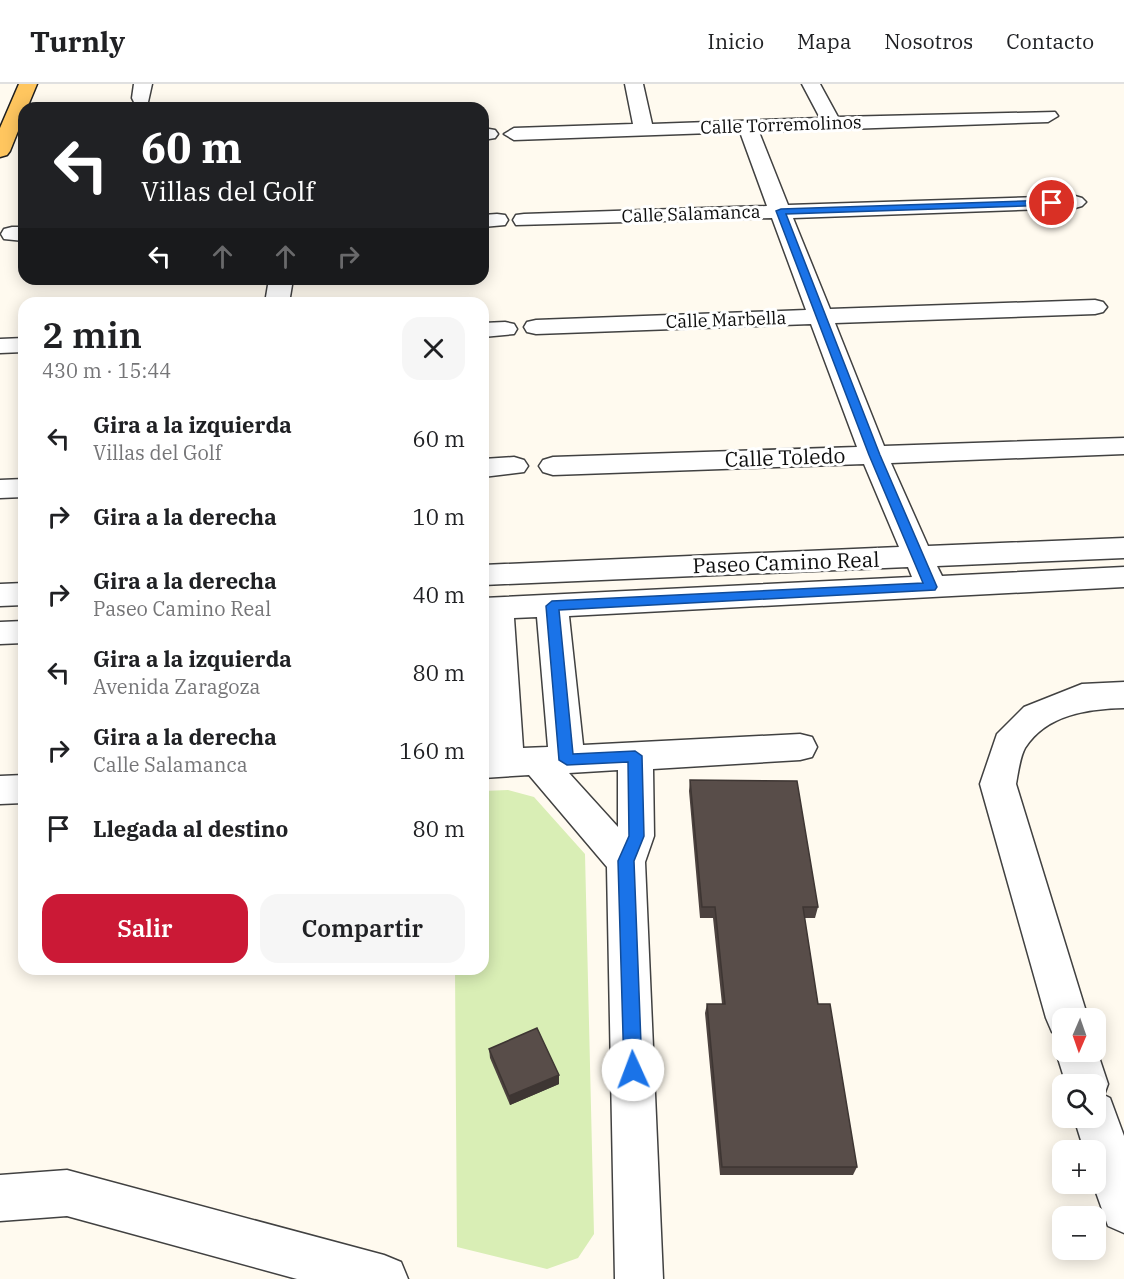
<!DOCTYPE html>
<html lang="es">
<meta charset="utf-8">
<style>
:root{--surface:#fff;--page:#f6f6f6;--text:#202124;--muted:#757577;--line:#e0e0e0;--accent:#cb1936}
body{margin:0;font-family:"IBM Plex Serif",serif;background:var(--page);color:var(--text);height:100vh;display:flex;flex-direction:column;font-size:22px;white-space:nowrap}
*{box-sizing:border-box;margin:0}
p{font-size:20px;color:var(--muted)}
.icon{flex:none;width:33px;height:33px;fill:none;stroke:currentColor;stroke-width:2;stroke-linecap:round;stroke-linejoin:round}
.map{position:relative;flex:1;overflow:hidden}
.panel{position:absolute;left:18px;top:213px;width:471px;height:678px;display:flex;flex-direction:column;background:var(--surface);border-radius:18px;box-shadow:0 3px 15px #0003}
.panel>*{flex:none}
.hud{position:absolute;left:18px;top:18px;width:471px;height:183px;border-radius:18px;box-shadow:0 3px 15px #0003;background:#202124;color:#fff;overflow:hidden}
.needle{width:39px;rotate:182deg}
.buttons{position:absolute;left:1052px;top:924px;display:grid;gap:12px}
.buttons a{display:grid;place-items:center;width:54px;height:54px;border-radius:12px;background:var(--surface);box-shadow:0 3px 15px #0003;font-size:30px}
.pin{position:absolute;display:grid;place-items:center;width:51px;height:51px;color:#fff;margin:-26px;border:3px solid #fff;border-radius:50%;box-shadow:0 2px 6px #0007}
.me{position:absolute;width:66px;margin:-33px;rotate:358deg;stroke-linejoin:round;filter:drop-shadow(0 0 4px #0008)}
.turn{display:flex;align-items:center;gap:21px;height:126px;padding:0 24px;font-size:27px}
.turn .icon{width:78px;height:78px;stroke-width:2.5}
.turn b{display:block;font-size:42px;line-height:51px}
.lanes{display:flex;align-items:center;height:57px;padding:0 24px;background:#0003;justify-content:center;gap:30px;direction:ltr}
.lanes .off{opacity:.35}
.round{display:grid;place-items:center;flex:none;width:63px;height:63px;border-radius:18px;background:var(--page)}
.headline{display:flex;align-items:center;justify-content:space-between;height:102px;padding:0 24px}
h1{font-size:36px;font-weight:600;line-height:45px}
.button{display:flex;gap:12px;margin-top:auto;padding:12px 24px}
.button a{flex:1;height:69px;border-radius:18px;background:var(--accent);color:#fff;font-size:24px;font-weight:600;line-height:69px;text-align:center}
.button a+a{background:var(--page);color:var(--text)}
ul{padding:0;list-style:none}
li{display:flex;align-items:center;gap:18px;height:78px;padding:0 24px}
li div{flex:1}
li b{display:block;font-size:22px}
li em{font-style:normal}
header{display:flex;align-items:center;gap:36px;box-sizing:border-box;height:84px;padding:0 30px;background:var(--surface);border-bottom:2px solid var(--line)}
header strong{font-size:28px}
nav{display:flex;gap:33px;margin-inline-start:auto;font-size:21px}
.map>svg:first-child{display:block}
</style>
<header>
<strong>Turnly</strong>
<nav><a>Inicio</a><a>Mapa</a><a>Nosotros</a><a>Contacto</a></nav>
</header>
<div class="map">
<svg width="1124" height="1195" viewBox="0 0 1124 1195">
<rect width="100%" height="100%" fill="#fffaef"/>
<polygon fill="#d9eeb5" points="508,706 534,713 585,770 594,1150 578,1174 547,1185 457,1163 455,885 483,885 483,707"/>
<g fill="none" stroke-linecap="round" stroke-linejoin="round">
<g stroke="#414141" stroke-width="3">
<g id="minor">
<polygon points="134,0 152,0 148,18 134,18 132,14"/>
<path d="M625,0H643L652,40L820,34L802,0H820L838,33L1055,28L1058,32L1048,38L759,48L788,121L1075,112L1082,114L1086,118L1082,122L1075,124L793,134L830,225L1095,216L1103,218L1107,223L1103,228L1095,230L835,239L884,362L1124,354V370L891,379L928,462L1124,454V474L937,482L942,492L1124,483V503L569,532L583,661L800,650L812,653L817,663L812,673L800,676L653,685L654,752L645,778L663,1195H615L607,783L529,691L483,694V666H488L483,514L912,493L908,483L483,501V481L899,463L864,380L553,391L543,388L539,382L543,376L553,373L857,363L811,240L536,250L527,248L524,243L527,238L536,236L806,226L772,134L516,141L513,136L516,131L524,130L767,122L740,48L514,56L504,50L514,44L633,40ZM537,533L548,663L523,664L514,534ZM618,686V743L569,689Z"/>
<polygon points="483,44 495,46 498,50 495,54 483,56"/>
<polygon points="497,130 505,131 508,136 505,141 483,143 483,131"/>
<polygon points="12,143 24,143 24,157 4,155 1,150 4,145"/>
<polygon points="269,195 293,195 289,219 265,219"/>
<polygon points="505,238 514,240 517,245 514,250 483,253 483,239"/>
<polygon points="24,254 24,268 0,269 0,255"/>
<polygon points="514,373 524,376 528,382 524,388 483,393 483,375"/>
<polygon points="24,395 24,413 0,414 0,396"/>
<polygon points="24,499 24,521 0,522 0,500"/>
<polygon points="24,537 24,559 0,560 0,538"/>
<path d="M1124,598V624C1088,625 1047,630 1025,664C1020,673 1018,689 1016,700L1088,934H1062V951L1052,948L1046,934L980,700L997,650L1024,623L1082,600Z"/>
<polygon points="24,691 24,719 0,720 0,692"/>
<polygon points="1062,954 1062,968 1095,968 1095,961 1108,1000 1104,1011 1110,1014 1124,1052 1124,1149 1108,1142 1093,1100 1095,1066 1084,1066 1074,1034 1095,1034 1095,1000 1066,1000 1056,968"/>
<polygon points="67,1086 384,1171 401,1178 408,1195 297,1195 67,1132 0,1137 0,1091"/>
</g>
</g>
<g stroke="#1f1f1f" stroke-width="3">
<polygon id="major" points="19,0 37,0 27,24 24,24 24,32 10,67 7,71 0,73 0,44"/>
</g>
<use href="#minor" fill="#fff" fill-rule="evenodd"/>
<use href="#major" fill="#ffc65f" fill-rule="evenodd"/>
</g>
<g fill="#4c423f">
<polygon points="690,696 818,823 815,834 804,834 818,920 857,1083 853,1091 720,1091 705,929 707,920 722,920 713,834 700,834 689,707"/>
<polygon points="489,965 559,991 559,1000 510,1021 490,974"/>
</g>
<polygon fill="#3e3633" points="559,991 559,1000 510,1021 509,1012"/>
<g fill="#584d49" stroke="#3e3633" stroke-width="1.5">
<polygon points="690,696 797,697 818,823 803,823 818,920 830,920 857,1083 722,1083 707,920 725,920 715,823 702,823"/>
<polygon points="537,944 559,991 509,1012 489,965"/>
</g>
<polygon fill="#1a73e8" stroke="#114b97" stroke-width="1.5" points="1052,116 1057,119 1055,121 786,130 880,371 937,503 935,506 559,526 573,670 635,667 642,672 644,752 634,777 642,986 639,992 633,995 626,992 624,986 618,777 629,752 628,678 567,681 559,676 546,522 552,517 923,499 869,371 776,127 781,125"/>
<g text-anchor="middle" stroke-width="6" stroke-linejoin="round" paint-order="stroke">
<g font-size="18" fill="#0e0e0e" stroke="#fff">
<text transform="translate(781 41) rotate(-2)" y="6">Calle Torremolinos</text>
<text transform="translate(691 130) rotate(-2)" y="6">Calle Salamanca</text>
<text transform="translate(726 236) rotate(-2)" y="6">Calle Marbella</text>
</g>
<g font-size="21" fill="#0e0e0e" stroke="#fff">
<text transform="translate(785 374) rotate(-2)" y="7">Calle Toledo</text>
<text transform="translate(786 479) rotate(-2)" y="7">Paseo Camino Real</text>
</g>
</g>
</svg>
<div class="buttons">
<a><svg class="needle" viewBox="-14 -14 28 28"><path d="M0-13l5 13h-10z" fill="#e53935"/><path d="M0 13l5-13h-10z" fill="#757577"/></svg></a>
<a><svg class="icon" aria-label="search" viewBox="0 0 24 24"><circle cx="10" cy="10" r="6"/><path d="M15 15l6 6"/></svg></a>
<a>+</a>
<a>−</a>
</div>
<div class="pin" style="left:1052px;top:119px;background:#d93025"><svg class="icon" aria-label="arrive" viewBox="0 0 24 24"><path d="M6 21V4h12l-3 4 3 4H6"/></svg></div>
<svg class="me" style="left:633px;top:986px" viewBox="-20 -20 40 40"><circle r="19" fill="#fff"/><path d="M0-13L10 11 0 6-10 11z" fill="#1a73e8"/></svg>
<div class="hud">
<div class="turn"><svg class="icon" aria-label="left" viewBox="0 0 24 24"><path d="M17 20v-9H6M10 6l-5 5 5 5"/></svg><div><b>60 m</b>Villas del Golf</div></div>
<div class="lanes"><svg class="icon" aria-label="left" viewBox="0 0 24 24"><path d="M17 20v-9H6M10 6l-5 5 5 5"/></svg><svg class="icon off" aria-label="ahead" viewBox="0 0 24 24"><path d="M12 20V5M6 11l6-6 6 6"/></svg><svg class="icon off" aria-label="ahead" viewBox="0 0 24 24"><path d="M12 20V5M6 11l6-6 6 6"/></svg><svg class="icon off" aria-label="right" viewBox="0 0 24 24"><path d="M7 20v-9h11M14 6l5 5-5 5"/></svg></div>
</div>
<section class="panel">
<div class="headline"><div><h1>2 min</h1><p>430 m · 15:44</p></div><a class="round"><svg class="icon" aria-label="close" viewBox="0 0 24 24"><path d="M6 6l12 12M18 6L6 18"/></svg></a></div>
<ul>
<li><svg class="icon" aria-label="left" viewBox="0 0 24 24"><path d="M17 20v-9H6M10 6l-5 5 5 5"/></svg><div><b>Gira a la izquierda</b><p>Villas del Golf</p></div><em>60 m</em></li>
<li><svg class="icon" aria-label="right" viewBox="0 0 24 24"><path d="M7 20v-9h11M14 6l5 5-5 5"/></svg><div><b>Gira a la derecha</b></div><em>10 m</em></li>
<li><svg class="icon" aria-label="right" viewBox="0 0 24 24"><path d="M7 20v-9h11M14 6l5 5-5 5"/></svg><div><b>Gira a la derecha</b><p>Paseo Camino Real</p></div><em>40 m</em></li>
<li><svg class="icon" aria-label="left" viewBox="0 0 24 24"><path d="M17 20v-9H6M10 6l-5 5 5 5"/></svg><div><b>Gira a la izquierda</b><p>Avenida Zaragoza</p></div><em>80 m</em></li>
<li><svg class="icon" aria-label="right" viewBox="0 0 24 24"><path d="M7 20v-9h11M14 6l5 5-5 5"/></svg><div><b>Gira a la derecha</b><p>Calle Salamanca</p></div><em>160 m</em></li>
<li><svg class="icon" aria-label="arrive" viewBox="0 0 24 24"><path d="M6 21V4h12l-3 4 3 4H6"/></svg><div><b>Llegada al destino</b></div><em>80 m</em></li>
</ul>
<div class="button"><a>Salir</a><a>Compartir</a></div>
</section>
</div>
